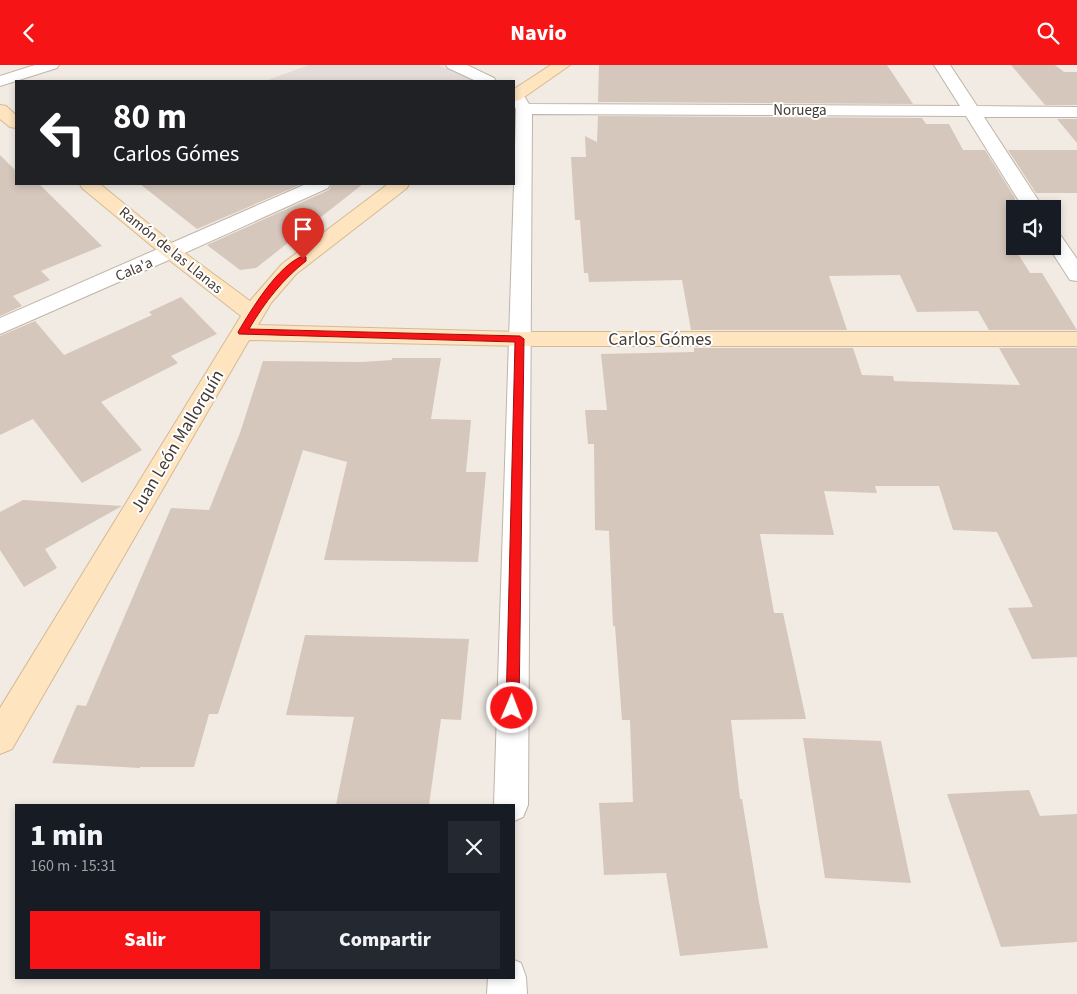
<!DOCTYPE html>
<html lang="es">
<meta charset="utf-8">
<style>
:root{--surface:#171b24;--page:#242831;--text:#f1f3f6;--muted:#9ea1a6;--accent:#f71416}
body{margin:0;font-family:"Source Sans 3",sans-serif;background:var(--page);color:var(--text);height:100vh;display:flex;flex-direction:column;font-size:19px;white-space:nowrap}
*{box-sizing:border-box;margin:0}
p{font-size:16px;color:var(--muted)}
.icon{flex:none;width:28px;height:28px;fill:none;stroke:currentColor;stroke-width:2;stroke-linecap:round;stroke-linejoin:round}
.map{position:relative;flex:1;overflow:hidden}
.panel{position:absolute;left:15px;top:739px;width:500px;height:175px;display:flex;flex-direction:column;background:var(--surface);border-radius:0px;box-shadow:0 2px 8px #0003}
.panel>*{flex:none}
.hud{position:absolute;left:15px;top:15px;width:500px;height:105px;border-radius:0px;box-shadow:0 2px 8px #0003;background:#202124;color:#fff;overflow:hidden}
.tools{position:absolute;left:1006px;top:135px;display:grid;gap:10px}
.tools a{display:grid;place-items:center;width:55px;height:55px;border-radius:0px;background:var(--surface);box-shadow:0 2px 8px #0003;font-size:25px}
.pin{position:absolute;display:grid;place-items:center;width:42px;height:42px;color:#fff;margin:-51px -21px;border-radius:50% 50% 50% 0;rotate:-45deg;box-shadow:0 0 5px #0007}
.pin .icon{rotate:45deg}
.me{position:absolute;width:55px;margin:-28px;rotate:1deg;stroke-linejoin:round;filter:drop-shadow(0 0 4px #0008)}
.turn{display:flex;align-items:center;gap:18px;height:105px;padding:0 15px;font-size:22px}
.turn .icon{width:65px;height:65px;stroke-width:2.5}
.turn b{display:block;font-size:35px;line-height:42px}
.round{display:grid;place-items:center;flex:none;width:52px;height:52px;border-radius:0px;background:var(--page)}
.summary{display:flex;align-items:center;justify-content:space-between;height:85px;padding:0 15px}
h1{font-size:30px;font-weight:800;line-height:38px}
.cta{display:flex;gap:10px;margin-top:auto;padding:10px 15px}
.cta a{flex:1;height:58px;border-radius:0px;background:var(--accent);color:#fff;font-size:20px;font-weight:800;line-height:58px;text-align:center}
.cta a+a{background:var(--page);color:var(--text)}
header{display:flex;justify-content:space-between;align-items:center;height:65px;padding:0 15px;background:var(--accent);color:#fff;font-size:22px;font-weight:800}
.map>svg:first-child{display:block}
</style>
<header><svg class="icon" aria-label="back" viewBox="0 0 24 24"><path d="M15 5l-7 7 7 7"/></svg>Navio<svg class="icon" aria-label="search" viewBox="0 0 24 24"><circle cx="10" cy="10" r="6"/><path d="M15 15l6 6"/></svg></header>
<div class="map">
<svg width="1077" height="929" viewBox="0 0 1077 929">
<rect width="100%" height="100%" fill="#f1ebe3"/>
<polygon fill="#e3dcd8" points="309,0 439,0 474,16 265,16"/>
<g fill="#d6c7bc">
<polygon points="599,0 887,0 913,39 598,37"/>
<polygon points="1011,0 1055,0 1064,7 1077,7 1077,40 1045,40"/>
<polygon points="598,51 922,53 926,59 949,59 963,85 985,85 1015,133 1015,184 1030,208 1042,208 1077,265 989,265 978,246 917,247 900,210 829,211 847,265 691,265 682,215 589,217 588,208 584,208 580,155 575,155 571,92 586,92 585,71 597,77"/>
<polygon points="1057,54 1077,54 1077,78"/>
<polygon points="1008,85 1077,85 1077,128 1036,128"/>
<polygon points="0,90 16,106 16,119 39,119 102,181 41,206 50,215 13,231 22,241 0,251"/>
<polygon points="140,119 302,119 197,164"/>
<polygon points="332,119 363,119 256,203 240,205 207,180 329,125"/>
<polygon points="181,232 217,269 171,291 178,298 101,337 142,385 82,418 33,354 0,370 0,271 35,256 64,290 152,250 149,247"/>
<polygon points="694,283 853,283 862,310 893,311 894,316 1020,320 999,283 1077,283 1077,592 1032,594 1008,543 1033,542 997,467 953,465 939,421 875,421 877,428 824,426 834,470 760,469 774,548 783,548 806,654 731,655 740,734 742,734 759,837 768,883 680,891 666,808 604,810 599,738 633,737 630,655 622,655 615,561 613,561 609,466 595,465 594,379 588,379 585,345 607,345 601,289 694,287"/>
<polygon points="392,293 441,293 431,354 471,355 466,407 486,407 478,497 324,495 347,397 303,385 218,649 209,649 194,702 140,702 140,703 52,698 77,640 86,641 171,443 209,445 240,368 263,296 362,297 392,295"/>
<polygon points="23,435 122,441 45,484 57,503 24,522 0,485 0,447"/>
<polygon points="305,570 469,574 461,655 441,654 429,740 336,740 354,652 286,650"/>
<polygon points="803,673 881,676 911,818 825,813"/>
<polygon points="1029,725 1040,751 1077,749 1077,877 1001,882 947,729"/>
</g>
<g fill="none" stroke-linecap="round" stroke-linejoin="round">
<g stroke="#bfb4a9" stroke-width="2">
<g id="street">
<polygon points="35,0 59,0 57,3 0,21 0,11"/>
<polygon points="446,0 467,0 494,13 496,16 476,16 448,3"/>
<polygon points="934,0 950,0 977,41 1077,42 1077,52 984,52 1044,144 1024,144 966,51 532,49 528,740 523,752 514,756 514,740 494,740 514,119 516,44 514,41 514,25 521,26 529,39 960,41"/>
<polygon points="306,119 330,119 328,123 178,191 0,269 0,253"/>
<polygon points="1052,166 1059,168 1077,194 1077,216 1070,215 1048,181 1052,181"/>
<polygon points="514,895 521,898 526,912 527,929 487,929 488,912 514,912"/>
</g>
</g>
<g stroke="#d4ba95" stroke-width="2">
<g id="secondary">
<polygon points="551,0 570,0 520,35 514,36 514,24"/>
<polygon points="0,40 6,41 16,50 16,63 10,62 0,54"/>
<polygon points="80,119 100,119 178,183 250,236 282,199 388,119 409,119 407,123 296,209 271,238 258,260 519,267 1077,267 1077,281 519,281 249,275 12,684 0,689 0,643 241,251 164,191 82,123"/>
</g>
</g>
<use href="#street" fill="#fff" fill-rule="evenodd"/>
<use href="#secondary" fill="#fee5c0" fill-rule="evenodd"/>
</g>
<path fill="#f71416" stroke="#a10d0e" d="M303,191L306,192V196C282,215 265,237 249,264L520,271L524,274L519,643L517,647L512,649L508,647L506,643L515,277L239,269L238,267C251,245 278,200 303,191Z"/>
<g text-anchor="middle" stroke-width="4" stroke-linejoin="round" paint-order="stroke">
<g font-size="15" fill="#433a33" stroke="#fff">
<text x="800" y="50">Noruega</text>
<text transform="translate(171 185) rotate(39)" y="5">Ramón de las Llanas</text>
<text transform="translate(134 204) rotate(-23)" y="5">Cala'a</text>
</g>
<g font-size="18" fill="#433a33" stroke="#fff">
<text x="660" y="280">Carlos Gómes</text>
<text transform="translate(177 376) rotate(-59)" y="6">Juan León Mallorquín</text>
</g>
</g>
</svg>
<div class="tools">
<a><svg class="icon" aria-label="sound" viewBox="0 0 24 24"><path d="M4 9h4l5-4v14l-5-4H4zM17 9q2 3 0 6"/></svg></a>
</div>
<div class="pin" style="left:303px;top:194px;background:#d93025"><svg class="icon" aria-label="arrive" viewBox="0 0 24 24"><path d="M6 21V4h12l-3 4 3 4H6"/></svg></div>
<svg class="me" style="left:512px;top:643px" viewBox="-20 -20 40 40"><circle r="17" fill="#f71416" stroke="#fff" stroke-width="3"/><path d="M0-11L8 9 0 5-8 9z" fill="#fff"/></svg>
<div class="hud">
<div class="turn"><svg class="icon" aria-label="left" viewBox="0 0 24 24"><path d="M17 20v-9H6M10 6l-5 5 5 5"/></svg><div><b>80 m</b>Carlos Gómes</div></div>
</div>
<section class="panel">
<div class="summary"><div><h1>1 min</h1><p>160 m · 15:31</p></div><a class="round"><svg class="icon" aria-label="close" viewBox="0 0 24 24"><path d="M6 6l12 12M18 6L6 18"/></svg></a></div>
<div class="cta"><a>Salir</a><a>Compartir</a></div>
</section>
</div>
